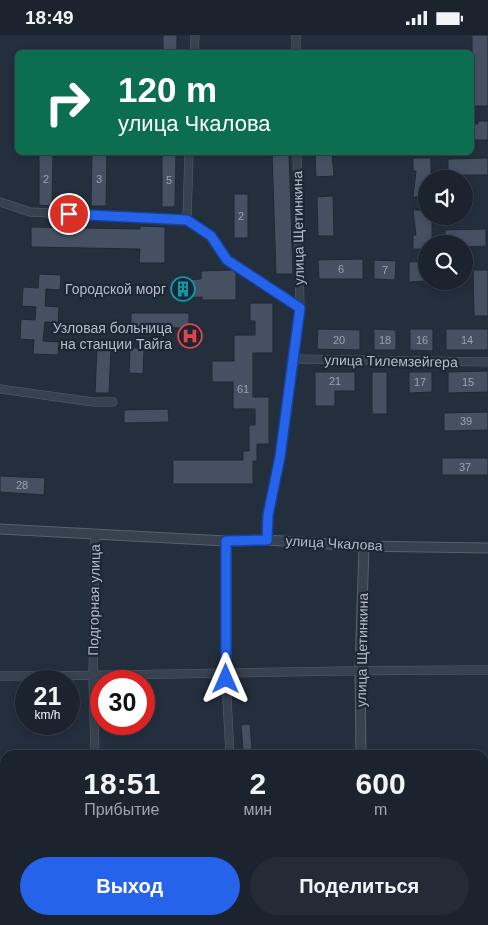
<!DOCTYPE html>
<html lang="ru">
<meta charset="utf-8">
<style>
:root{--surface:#1b232e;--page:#242b36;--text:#f1f3f6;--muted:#a0a4aa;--line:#39404a;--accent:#2563eb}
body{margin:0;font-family:Arial,sans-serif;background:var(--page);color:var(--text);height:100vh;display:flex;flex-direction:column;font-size:19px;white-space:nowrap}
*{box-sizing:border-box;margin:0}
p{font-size:16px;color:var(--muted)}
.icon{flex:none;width:28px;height:28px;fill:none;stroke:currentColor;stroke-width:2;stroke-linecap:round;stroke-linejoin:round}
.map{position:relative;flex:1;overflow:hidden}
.panel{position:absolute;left:0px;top:715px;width:489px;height:175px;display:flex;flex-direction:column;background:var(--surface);border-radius:15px 15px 0 0;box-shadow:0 2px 8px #0003,0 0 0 1px var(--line)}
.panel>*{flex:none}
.guide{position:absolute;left:15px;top:15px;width:459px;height:105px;border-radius:8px;box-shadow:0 2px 8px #0003,0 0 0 1px var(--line);background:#0b6e4f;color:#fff;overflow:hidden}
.tools{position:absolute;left:418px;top:135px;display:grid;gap:10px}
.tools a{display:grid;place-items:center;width:55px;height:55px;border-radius:50%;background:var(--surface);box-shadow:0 2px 8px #0003,0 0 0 1px var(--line);font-size:25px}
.speed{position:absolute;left:15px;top:635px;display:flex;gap:10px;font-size:25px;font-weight:700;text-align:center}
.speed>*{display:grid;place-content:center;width:65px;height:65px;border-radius:50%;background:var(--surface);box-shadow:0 2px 8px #0003,0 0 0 1px var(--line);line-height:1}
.speed small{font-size:12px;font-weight:400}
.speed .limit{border:8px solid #d22;background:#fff;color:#111}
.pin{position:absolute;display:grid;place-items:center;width:42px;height:42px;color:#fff;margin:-21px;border:2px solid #fff;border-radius:50%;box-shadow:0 1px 5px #0007}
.me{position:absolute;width:55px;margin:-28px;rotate:0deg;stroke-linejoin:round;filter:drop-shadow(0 0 4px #0008)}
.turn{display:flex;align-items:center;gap:18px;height:105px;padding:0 20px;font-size:22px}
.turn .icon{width:65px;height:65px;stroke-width:2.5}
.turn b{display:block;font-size:35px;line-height:42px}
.eta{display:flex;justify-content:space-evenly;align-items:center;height:85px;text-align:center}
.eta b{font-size:30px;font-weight:600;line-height:35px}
.button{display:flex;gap:10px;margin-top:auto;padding:10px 20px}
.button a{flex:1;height:58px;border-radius:30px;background:var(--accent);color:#fff;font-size:20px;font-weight:600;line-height:58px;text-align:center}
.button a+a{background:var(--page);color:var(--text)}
.status{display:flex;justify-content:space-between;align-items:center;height:35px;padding:0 25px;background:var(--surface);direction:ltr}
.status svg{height:14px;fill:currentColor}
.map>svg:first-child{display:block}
</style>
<div class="status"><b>18:49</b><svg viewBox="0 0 49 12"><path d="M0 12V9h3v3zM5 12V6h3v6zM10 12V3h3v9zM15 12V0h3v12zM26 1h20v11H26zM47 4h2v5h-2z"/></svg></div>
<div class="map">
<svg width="488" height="890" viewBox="0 0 488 890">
<rect width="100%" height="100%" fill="#242f3e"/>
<g fill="#455162" stroke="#1f2835">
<rect x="163" y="0" width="14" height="18"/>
<rect x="472" y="0" width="16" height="71"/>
<polygon points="478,86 488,86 488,105 471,105 471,89 478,89"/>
<polygon points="39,118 53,118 52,171 39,170"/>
<polygon points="92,118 107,118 106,171 91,171"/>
<polygon points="162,118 176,118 175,172 162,172"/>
<polygon points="272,118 289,118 293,239 276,239"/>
<polygon points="315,118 332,118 334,141 316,142"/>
<polygon points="413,123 431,123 431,144 426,144 426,162 413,162 416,136 413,136"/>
<polygon points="488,123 488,140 448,140 448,124"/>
<rect x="234" y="159" width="14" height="44"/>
<polygon points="333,161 334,201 318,201 317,162"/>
<polygon points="413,175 426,175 426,181 432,181 432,209 426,209 426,214 413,214 413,200 416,200"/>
<polygon points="140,191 165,192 165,228 139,228 140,214 31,212 31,192 140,194"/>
<polygon points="486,194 486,211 464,212 464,209 445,209 445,195"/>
<polygon points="363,224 363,244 319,244 318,225"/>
<polygon points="374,225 396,226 395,245 374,244"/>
<polygon points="426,226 426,246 409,247 409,227"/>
<polygon points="232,235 236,238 236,265 202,265 202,262 172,263 171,246 201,244 201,236"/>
<polygon points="473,235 488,235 488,281 474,281"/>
<polygon points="39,239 61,240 60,255 46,254 45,271 59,272 58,288 45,287 43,306 59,307 58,320 33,319 34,305 20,304 21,284 35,285 36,272 22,271 23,252 38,253"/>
<polygon points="250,268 273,268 273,318 253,318 253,362 269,362 269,409 257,409 257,426 253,426 253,449 173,449 173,425 243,425 243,416 249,416 249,390 255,390 255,374 233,374 233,347 212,347 212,326 234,326 234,300 255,300 255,286 250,286"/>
<polygon points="131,278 189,278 189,293 131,292"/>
<polygon points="318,294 360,295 360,315 317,314"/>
<polygon points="374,294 396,295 396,315 374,315"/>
<polygon points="410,294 433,294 433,316 410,315"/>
<rect x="446" y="294" width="42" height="21"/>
<polygon points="130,313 144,313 143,339 129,338"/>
<polygon points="97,314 111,314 109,358 95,358"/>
<polygon points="488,336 488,357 448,358 448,337"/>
<polygon points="315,337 355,337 355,356 335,356 335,371 315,371"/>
<rect x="372" y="337" width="15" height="42"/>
<polygon points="409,337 432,337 432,357 409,358"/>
<polygon points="168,374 169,387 124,388 124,375"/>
<polygon points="488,377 488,395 444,396 444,378"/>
<rect x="442" y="423" width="46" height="17"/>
<polygon points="0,441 45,443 44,460 0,457"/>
<polygon points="250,689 252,714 243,715 241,690"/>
</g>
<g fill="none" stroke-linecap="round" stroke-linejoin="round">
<g stroke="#565f6c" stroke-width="9">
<g id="minor">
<polyline points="296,0 296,18"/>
<polyline points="194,18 195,0"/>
<polyline points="0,167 30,177 187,185 211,201 227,225 300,273"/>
<polyline points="187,185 189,118"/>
<polyline points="294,324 488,327"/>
<polyline points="0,354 93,367 113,367"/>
<polyline points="95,499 93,641 95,720"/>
<polyline points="267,505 268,480 280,422 300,273 297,118"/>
<polyline points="226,506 226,644 230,720"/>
<path d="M0,641C163,641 325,634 488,635"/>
<polyline points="0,763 5,763"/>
<polyline points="484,763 488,763"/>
<polyline points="93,890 488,885"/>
</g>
</g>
<g stroke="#565f6c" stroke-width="11">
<g id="tertiary">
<polyline points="0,494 226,506 267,505 359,511 488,513"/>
<polyline points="361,720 360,635 364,511"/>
<polyline points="362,885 362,890"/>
</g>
</g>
<use href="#minor" stroke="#38414e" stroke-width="8"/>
<use href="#tertiary" stroke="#38414e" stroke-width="9"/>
</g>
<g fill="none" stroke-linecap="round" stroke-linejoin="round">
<g stroke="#184099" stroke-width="12">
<polyline id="route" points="69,179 187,185 211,201 227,225 300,273 280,422 268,480 267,505 226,506 226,644"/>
</g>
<use href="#route" stroke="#2563eb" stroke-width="9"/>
</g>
<defs>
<g id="building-ring" transform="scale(1.25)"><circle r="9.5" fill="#1d2633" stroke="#0f9aa8" stroke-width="1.5"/><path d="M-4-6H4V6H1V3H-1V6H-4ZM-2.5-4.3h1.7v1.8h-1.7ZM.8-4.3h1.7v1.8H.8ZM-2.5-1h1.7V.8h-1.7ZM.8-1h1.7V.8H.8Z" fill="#0f9aa8"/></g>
<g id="hospital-ring" transform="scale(1.25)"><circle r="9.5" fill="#1d2633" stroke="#e0444e" stroke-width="1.5"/><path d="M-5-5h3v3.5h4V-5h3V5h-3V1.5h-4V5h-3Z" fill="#e0444e"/></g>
</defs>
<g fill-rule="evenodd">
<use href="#building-ring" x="183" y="254"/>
<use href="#hospital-ring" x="190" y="301"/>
</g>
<g text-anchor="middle" stroke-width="4.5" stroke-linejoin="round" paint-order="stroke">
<g font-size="11" fill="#98a1af">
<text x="46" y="148">2</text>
<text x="99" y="148">3</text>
<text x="169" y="149">5</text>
<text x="241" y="185">2</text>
<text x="341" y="238">6</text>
<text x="385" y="239">7</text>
<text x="339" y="309">20</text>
<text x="385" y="309">18</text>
<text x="422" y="309">16</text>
<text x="467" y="309">14</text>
<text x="335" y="350">21</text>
<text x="420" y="351">17</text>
<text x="468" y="351">15</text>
<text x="243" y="358">61</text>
<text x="466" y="390">39</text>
<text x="465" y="436">37</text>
<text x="22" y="454">28</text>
</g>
<g font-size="14" fill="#b4bcc9" stroke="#1d2633">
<text transform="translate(298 193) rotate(-91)" y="5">улица Щетинкина</text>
<text transform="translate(391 326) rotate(1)" y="5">улица Тилемзейгера</text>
<text transform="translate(334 508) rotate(3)" y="5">улица Чкалова</text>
<text transform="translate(94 565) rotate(-89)" y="5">Подгорная улица</text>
<text transform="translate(362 615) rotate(-89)" y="5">улица Щетинкина</text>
</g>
<g font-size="14" fill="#b4bcc9" stroke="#1d2633" text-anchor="end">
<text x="166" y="259">Городской морг</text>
<text x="172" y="298">Узловая больница<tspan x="172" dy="16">на станции Тайга</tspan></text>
</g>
</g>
</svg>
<div class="tools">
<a><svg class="icon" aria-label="sound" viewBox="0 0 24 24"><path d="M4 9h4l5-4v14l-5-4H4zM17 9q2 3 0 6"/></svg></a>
<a><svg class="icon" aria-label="search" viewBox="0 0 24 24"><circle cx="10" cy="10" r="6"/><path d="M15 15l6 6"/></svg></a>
</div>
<div class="speed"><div>21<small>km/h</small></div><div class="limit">30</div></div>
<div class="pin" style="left:69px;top:179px;background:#d93025"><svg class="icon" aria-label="arrive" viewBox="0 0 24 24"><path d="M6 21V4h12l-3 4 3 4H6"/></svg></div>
<svg class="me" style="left:226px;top:644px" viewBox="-20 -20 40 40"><path d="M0-17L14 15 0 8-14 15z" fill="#2563eb" stroke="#fff" stroke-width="4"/></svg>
<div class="guide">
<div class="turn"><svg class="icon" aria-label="right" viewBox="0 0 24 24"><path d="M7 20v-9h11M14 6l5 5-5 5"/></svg><div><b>120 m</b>улица Чкалова</div></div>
</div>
<section class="panel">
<div class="eta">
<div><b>18:51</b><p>Прибытие</p></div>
<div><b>2</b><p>мин</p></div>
<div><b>600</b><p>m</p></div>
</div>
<div class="button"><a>Выход</a><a>Поделиться</a></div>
</section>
</div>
